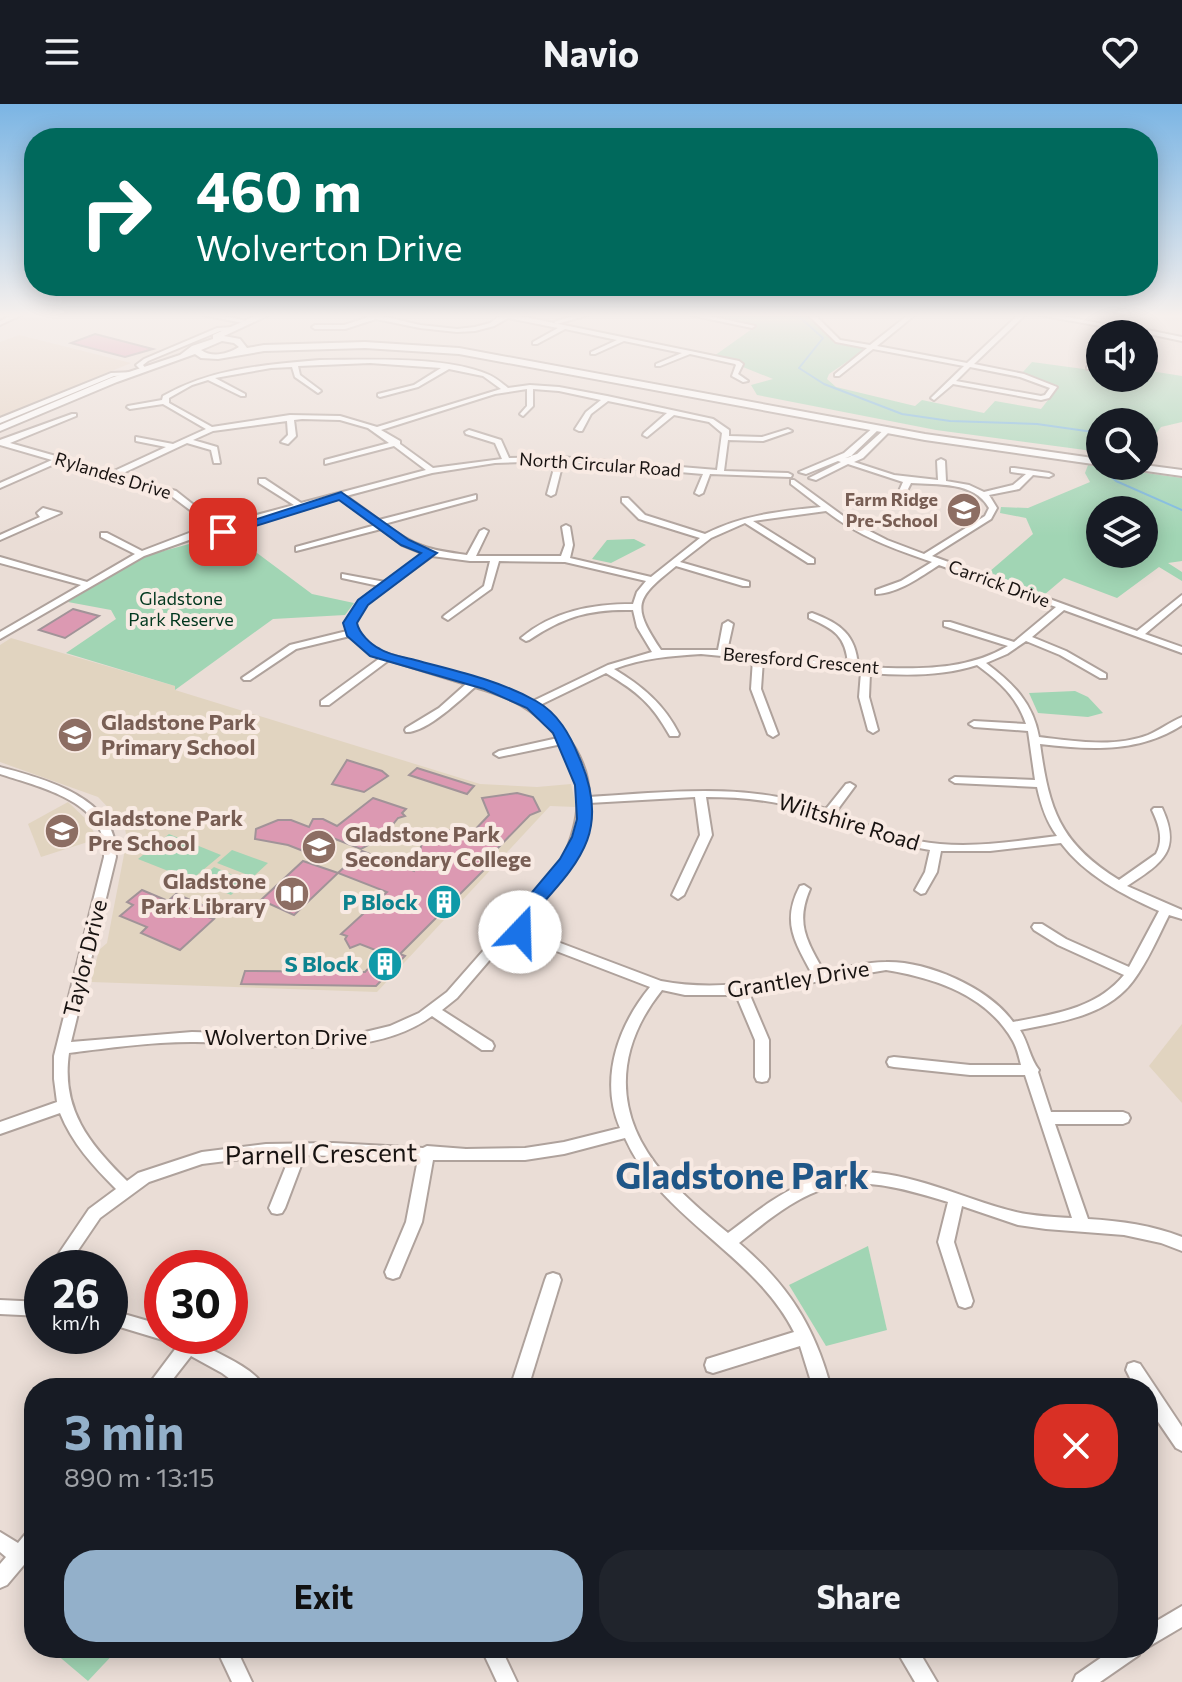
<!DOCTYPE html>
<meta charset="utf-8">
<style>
:root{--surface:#171b24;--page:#20242c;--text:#f1f3f6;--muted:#9ea1a6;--accent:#93b0ca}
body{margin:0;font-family:Commissioner,sans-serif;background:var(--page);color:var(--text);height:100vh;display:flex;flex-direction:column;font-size:30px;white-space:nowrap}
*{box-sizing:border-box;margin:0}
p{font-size:26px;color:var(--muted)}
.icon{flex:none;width:44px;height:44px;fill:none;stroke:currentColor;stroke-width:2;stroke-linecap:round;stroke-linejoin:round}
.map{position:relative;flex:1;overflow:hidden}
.details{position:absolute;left:24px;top:1274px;width:1134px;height:280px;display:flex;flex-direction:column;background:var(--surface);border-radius:32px;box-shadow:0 4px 20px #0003}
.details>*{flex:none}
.hud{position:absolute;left:24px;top:24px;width:1134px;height:168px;border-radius:32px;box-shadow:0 4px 20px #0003;background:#00695c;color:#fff;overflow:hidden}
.fabs{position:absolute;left:1086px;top:216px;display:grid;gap:16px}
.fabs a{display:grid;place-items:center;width:72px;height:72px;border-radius:50%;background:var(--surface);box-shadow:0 4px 20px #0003;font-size:40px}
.speed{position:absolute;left:24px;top:1146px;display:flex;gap:16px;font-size:40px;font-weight:700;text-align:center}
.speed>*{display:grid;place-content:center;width:104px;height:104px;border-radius:50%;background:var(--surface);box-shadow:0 4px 20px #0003;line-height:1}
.speed small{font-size:20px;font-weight:400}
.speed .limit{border:12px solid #d22;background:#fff;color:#111}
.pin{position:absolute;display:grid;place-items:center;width:68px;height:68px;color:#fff;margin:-34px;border-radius:16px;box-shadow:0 4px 12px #0006}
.me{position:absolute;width:88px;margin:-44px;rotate:21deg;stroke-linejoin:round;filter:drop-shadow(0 0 6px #0008)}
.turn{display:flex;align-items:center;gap:28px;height:168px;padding:0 40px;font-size:36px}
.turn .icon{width:104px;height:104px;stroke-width:2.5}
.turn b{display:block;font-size:56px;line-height:68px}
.round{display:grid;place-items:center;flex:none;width:84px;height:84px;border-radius:32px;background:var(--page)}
.summary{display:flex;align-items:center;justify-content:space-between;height:136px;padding:0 40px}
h1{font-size:48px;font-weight:700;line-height:60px;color:var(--accent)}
.button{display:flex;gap:16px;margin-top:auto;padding:16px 40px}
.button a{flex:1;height:92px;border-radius:32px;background:var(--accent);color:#111;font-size:32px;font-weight:700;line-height:92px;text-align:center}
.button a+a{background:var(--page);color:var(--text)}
header{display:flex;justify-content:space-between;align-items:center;height:104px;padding:0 40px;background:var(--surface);font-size:36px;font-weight:700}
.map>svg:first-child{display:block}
</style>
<header><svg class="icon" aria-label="menu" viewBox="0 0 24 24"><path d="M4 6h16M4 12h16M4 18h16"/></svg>Navio<svg class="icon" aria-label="heart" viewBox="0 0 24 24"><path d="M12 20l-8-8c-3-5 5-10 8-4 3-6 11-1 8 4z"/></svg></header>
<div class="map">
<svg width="1182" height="1578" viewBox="0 0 1182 1578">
<rect width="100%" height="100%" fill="#eaddd6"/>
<polygon fill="#e5d2c2" points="19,231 131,259 0,314 0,238"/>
<g fill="#e1d4c0">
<polygon points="11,534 175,582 175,586 480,680 537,683 571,680 576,703 550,702 377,888 91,878 99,846 107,839 127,735 124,720 98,693 0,658 0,541"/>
<polygon points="68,698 89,718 97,735 41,753 28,720"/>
<polygon points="1182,920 1182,999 1149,962"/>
</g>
<g fill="#a1d5b4" fill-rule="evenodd">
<polygon points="699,211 808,211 834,237 867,244 829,270 827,275 836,283 915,302 922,296 984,309 995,297 1041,305 1059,282 1022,269 1032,258 1091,266 1100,258 1100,274 1144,274 1144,266 1182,272 1182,318 1161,323 1144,346 1144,318 1100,318 1100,348 936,326 757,291 751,281 773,275 743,263 740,257 714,252 756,222"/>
<path d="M1088,361L1182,374V457L1168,459L1182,468V477L1159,463L1117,494L1064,474L1044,491L989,468L1033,430L1026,414L1000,409L1001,403L1028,404L1090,378L1085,369ZM1100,406H1144V450H1100Z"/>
<polygon points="230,429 312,490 354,499 345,511 273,515 175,586 175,582 66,549 116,515 111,506 68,498 141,453"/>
<polygon points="634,435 646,441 611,459 592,455 607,436"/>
<polygon points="1075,587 1088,593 1103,609 1088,613 1038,609 1029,589"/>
<polygon points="169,730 221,751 191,776 138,755"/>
<polygon points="232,746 268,759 253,773 217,759"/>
<polygon points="214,763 247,777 231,791 198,777"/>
<polygon points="868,1142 887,1226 826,1242 789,1181"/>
<polygon points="49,1544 119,1544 88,1577"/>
</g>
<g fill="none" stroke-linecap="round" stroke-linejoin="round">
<g stroke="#77b7de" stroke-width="2">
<polyline points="797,211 823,234 799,264 824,280 902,310 950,317 1037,320 1100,329"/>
<polyline points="1111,362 1110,372 1116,377 1182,406"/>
</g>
</g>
<g fill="#dc99b2" stroke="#a19398" stroke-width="2">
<polygon points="95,230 153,245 125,253 71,239"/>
<polygon points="73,505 99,512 65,534 39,526"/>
<polygon points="347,656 382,667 388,672 364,688 332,680"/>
<polygon points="417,664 474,682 467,690 409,671"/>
<polygon points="517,689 533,693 540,707 530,711 492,750 498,752 400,850 405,852 376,882 241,880 245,867 365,868 383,849 360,840 350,844 345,835 347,832 341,830 387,788 338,769 362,747 414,767 424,732 448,726 469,732 489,711 482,694"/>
<polygon points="373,694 406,705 402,709 405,712 398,714 383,733 361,745 330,733 311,750 288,741 255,735 256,725 278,716 291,716 309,723 313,715 323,715 337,722"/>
<polygon points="303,757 338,769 294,811 261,796"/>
<polygon points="142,786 168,797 176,790 210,804 202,811 214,815 180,846 141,829 147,823 120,812 133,801 127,798"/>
</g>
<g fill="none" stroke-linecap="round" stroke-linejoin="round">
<g stroke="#afa29c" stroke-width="4">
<g id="minor">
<polygon points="12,211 21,211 0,221 0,217"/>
<polygon points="202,211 219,211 252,218 249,220"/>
<polygon points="364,211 377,211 420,221 457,225 475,223 490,219 501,211 515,211 739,257 743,260 738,270 748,277 743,278 732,272 736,261 735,260 690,250 660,262 656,262 656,260 682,249 624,237 595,250 591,250 591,248 617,236 565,225 537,240 533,240 533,238 558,224 508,214 494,222 475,227 457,228 420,224 376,215 345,225 315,225 312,223 315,221 344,221 369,213"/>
<polygon points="576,211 588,211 557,220 554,218"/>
<polygon points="690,211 705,211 755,222 752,224"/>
<path d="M808,211H815L840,236L870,241L908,211H915L877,242L967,259L1018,211H1025L974,260L1024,270L1057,283L1049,294L1041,296L953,280L934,296L931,294L932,293L964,262L873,245L839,272H835V270L867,244L836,238ZM970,263L1020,273L1050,284L1045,291L1041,292L956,277Z"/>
<polygon points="1039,211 1056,211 1120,223 1117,225"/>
<polygon points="1127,222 1182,233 1182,237 1125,225"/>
<polygon points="234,223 236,226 220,227 148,257 143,261 147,266 146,267 142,267 136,261 144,255 217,224"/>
<polygon points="1100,249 1100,255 1091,265 1087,265 1087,263"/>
<path d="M320,256C368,256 443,252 487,270C495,273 502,279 508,284L530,281L559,283L607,292L713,315L729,326V332L762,333L788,325L792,327L763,337L728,336L724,367L788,369L792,371L791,373L710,370L703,389L699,391L695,389L703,370L563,358L555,390L551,392L547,390L556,357L495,359L432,369L346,392L379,416L476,391V395L384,420C415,443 429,446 467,451L480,427L484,425L488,427L476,452H561L565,441L562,423L566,421L570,423L573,441L570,454L651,473L700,434L639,415L622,398V394H628L645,411L705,430C742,411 781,407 821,403L791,380V376H794L850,417L887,436L924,450L985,412L989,404C974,377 938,381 911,379L907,387L911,398L907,400L903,398L899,387L903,378L848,360L816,376L809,374L841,358L838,357L806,370L799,368L844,349L875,322L879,324L878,326L850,353L845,354L857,350L886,324L890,326L889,328L863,354L854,358L894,371L938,376L937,357L941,355L945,357L946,377L969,381L984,388L1013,381L1026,370L1011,368V364H1014L1049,369L1053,371L1049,373L1033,371L1019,385L989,391L997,404L991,415L932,452L1137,527L1182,491V499L1145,530L1182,543V549L1064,506L1032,533L1066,547L1106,570V574H1100L1060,551L1026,537L1007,550L986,559C1013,579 1033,599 1039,633C1074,637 1114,644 1148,631C1160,626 1170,618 1182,613V621C1139,649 1090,646 1040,640C1049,705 1059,739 1119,776L1156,750C1164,735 1159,721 1152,706L1154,704H1162C1182,747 1162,759 1127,782L1182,806V815L1169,811C1158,833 1148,857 1133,877C1107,912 1060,918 1020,926C1028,938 1030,955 1039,966L1038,968L1051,1008H1123L1128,1010L1130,1014L1128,1018L1123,1020H1055L1088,1115C1121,1117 1151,1121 1182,1133V1147L1161,1139L1124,1131L1046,1125L1018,1121L962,1102L954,1138L973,1197L971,1202L965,1204L959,1202L957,1197L938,1138L948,1098C907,1086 860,1070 818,1087C789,1098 763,1120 739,1139C788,1181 814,1221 831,1284H813L800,1242L713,1269L707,1267L705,1261L707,1255L794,1228C755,1150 661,1115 625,1034L564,1050L525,1056H433L422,1118L399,1173L393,1175L387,1173L385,1168L406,1118L418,1055L305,1051L285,1104L282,1109L277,1110L272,1109L269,1104L290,1052H266L202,1060L149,1078L100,1114L66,1164H49L89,1105L116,1085C93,1062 72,1039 60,1009L0,1030V1018L57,998L54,975V952L104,753C104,747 104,740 103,734C93,694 33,681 0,670V663C38,673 103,690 114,734C115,740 115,747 116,753L71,938L192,928L329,932L361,929L390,922L419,909L447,888L562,757C581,715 585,681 562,640L499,653L494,650L499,647L558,634C535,604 510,593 475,583C460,596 426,629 406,628L405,626L406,624L439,604L466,580L389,556L329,601H321V597L380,554L372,551L350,532L296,545L250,576H244L242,574L290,541L347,527L345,519L359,497L379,482L342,474V470L385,478L424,450L402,441L381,425L296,447V443L376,421L339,394L306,403L305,405L226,424L228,427L222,433L203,431L144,452L0,535V528L81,481L0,459V453L87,478L135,450L101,433V429H107L142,447L210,421L170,391L113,374L103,376L102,374L105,371L59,358L0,384V379L52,356L0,341V336L72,310H76V312L10,339L112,368L166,343L136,337V333L173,340L206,325L163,300L130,305L127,303L128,302L162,296L163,292C213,264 264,261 320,256ZM370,259L441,264L414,281L378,290V292L380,293L418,283L449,265L483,272L501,285L377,323L340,312L290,311L212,323L169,299V294L192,281L208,276L241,292H245V290L215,274L271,264L292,263L295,273L318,289L321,287L320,286L300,271L298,262ZM527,285V302L520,310L523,312L533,302V285L559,287L601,296L586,308L575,325L579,327H582L591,310L608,297L667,309L644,329L643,331L647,333L674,311L709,318L722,329L717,366L560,353L509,354L501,336L469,326L465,328L466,330L495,339L502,355L433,364L400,340V337L381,326L495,290ZM302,315L340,316L368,324L389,339L325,356V360L394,342L426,366L301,399L265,375H259V379L294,401L219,421L176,387L119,371L187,339L211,346L214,359H220L217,343L193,336L213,327L287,317L288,331L281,338L288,340L296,332L294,316ZM826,407C858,432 894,445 932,458L901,477L876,486V490C899,489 920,473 939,461L1056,503L1014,538L950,518H944V522L1008,542C971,564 929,565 888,564C877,564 868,560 858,562C856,531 840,519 812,509L809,510V514C834,525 846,532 848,561L727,547L733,520L728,517L723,520L718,546H661C631,501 635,495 676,462L743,482H749V478L680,458L711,434L745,419L808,459H814V455L753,417ZM432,452L470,457H490L484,482L445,511L443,513L448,516L491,485L499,457L565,458L646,477L637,488L633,500C592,500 553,507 521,534L526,537L529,536C565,512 590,505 633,506L637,523L652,548L608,561L531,598L517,589L378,547L356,528L355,519L365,501ZM701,550L753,555L751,585L768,630L773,633L778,630L761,585L763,556L861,568L859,593L868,626L873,629L878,626L869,593L870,569C906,572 943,572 977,561C1000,578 1017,593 1026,620L974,617L969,620L974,623L1028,627L1035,676L955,673L950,676L955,679L1037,683C1041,701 1046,717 1057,732C1011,738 964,746 918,737C890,731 862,719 835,709L855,682L850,679L846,680L826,705C743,678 673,688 589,693C589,655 565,625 538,602L606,569C638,588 652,600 670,632H678L679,630C664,600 642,582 614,565C643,554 670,552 701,550ZM695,693L700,731L672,791L678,795L684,791L712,731L706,693C739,693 773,696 805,706C846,719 886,739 930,746L925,768L915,786L921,790L925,789L937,768L941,747H990L1061,739C1085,771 1123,791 1159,807L1129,863L1066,835L1042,820H1034L1032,823L1034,826L1058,841L1124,871C1096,905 1054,910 1013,918C989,884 928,857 886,858C866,858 844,864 824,868C807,837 795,820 810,785L804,781L800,782C781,818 795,838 812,870C761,878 713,887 661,877L518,823C550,786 589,752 589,699ZM512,830L650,883C618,922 599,975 620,1024L564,1038L525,1044L466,1045L427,1042L423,1044L333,1039L266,1040L202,1048L138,1069L127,1077C89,1039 61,1006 69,949C109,944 150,938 191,938C267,937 366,960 432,912L482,946H492L494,942L492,938L442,906L457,894ZM886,866C935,874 987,891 1013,937C1017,944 1019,953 1021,961H970L894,953L889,954L887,958L889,962L894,963L970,971H1025L1072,1114C1052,1113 1031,1112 1012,1107C946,1090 879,1050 810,1077C780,1088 753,1110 728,1129C706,1111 684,1092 664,1070C613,1012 614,946 662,886L685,891H736L755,936V973L757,977L762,978L767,977L769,973V936L749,889Z"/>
<polygon points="135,268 136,269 133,271 114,272 0,319 0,314 111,269"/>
<polygon points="43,404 61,409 0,436 0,431 40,413 37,409"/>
<polygon points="553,1169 559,1171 561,1176 528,1284 510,1284 545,1176 547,1171"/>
<polygon points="0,1196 42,1198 42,1212 0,1210"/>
<path d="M110,1206L162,1221V1232H190L196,1235L198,1239C217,1249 255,1264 265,1284H242L222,1269L191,1252L166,1284H146L176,1244L163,1236L110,1220Z"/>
<polygon points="1134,1258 1140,1260 1182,1323 1182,1347 1176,1344 1148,1303 1148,1284 1135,1284 1126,1266 1128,1260"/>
<polygon points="34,1426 34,1449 7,1481 0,1484 0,1460 6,1453 0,1448 0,1428 18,1439 27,1428"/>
<polygon points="1182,1502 1182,1523 1148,1543 1148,1522"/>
<polygon points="216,1544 236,1544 252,1578 232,1578"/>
<polygon points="481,1544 501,1544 517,1578 497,1578"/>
<polygon points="895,1544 917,1544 937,1578 915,1578"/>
<polygon points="1115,1544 1142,1544 1139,1551 1100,1578 1073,1578 1076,1571"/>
</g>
</g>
<g stroke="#afa29c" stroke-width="4">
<g id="major">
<path d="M257,211H269L224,232L240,235L247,244L264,241L365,238L459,244L925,330L1100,355V361L925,336L459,250L365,244L264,247L218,255L201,254L195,250L117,278L0,327V321L111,274L180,251L192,242L213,235V231ZM222,237L234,239L239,243C228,250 212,254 201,246Z"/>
<polygon points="1144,361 1182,366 1182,372 1132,365 1127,362"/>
</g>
</g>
<use href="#minor" fill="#fff" fill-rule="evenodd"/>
<use href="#major" fill="#fff" fill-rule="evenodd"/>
</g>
<linearGradient id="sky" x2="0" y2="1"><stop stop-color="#7bb5e4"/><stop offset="0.49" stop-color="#f6f0ed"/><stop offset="1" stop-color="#f6f0ed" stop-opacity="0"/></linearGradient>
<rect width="1182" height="432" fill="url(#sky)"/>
<path fill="#1a73e8" stroke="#114b97" stroke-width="2" d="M341,388L409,436L437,449L368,501L357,519C359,529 370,540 380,545C389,551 404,553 415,556C455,567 499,576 536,597C558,609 570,631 579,653C615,734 572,764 523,822L529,828L526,833H513L501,825L560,755L572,733L577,715L575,681L553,629L527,604L484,585L370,552L347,532L343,519L358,496L421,449L401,441L339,396L227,431L217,428Z"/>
<defs>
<g id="school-disc" transform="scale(1.8)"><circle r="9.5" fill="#8d6e63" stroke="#f8eae3"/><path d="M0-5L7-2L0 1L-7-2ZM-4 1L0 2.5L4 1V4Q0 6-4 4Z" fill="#fff"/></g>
<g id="library-disc" transform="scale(1.8)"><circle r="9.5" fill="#8d6e63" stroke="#f8eae3"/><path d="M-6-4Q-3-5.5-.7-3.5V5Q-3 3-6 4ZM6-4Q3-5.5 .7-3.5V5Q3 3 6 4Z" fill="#fff"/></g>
<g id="building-disc" transform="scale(1.8)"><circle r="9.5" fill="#0f9aa8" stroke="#f8eae3"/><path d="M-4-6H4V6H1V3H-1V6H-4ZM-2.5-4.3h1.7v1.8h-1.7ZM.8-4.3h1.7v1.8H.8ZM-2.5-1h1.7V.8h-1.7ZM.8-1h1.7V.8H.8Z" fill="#fff"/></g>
</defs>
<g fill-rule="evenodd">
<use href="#school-disc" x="964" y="406"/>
<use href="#school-disc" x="75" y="631"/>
<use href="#school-disc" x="62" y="727"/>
<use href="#school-disc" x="319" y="743"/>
<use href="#library-disc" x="292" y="790"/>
<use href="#building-disc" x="444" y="798"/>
<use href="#building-disc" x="385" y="860"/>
</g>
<g text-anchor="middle" stroke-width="8" stroke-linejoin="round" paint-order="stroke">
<g font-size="18" fill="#181311" stroke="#f8eae3">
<text transform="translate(600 361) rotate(4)" y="6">North Circular Road</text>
<text transform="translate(113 372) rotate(17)" y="6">Rylandes Drive</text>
<text transform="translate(999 480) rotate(20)" y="6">Carrick Drive</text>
<text transform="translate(801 557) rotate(5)" y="6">Beresford Crescent</text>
</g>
<g font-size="18" font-weight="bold" fill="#785e54" stroke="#f8eae3" text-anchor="end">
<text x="938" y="402">Farm Ridge<tspan x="938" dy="21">Pre-School</tspan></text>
</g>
<g font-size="18" fill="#01371e" stroke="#f8eae3">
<text x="181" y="501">Gladstone<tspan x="181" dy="21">Park Reserve</tspan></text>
</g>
<g font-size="22" font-weight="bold" fill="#785e54" stroke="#f8eae3" text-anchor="start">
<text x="101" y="626">Gladstone Park<tspan x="101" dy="25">Primary School</tspan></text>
<text x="88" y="722">Gladstone Park<tspan x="88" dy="25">Pre School</tspan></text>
<text x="345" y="738">Gladstone Park<tspan x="345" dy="25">Secondary College</tspan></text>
<text x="266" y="785" text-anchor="end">Gladstone<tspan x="266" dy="25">Park Library</tspan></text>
</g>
<g font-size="22" fill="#181311" stroke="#f8eae3">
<text transform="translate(849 718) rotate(17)" y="8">Wiltshire Road</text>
<text transform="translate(85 854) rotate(-76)" y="8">Taylor Drive</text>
<text transform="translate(798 875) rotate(-9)" y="8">Grantley Drive</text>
<text x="286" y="941">Wolverton Drive</text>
</g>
<g font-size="22" font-weight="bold" fill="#0d838f" stroke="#f8eae3" text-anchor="end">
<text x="418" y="806">P Block</text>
<text x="359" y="868">S Block</text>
</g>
<g font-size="26" fill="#181311" stroke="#f8eae3">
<text transform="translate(321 1050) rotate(-1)" y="9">Parnell Crescent</text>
</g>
<g font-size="36" font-weight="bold" fill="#1f5687" stroke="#f8eae3">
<text x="742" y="1085">Gladstone Park</text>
</g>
</g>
</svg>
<div class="fabs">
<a><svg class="icon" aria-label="sound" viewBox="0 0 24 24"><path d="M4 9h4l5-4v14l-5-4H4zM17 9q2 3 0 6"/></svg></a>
<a><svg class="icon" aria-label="search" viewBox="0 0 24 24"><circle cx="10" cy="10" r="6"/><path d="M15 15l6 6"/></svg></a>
<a><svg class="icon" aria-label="layers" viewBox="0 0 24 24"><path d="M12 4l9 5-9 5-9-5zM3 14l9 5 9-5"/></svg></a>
</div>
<div class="speed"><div>26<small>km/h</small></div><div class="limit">30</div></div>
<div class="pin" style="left:223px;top:428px;background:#d93025"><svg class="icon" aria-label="arrive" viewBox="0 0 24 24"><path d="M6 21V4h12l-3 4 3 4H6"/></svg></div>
<svg class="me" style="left:520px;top:828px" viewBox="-20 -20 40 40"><circle r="19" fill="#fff"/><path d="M0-13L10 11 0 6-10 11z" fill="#1a73e8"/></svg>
<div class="hud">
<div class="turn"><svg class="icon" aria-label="right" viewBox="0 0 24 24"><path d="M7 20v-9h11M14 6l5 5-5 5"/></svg><div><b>460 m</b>Wolverton Drive</div></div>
</div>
<section class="details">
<div class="summary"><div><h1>3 min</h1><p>890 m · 13:15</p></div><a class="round" style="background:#d93025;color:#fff"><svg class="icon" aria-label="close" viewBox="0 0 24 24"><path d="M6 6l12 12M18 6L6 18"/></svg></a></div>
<div class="button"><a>Exit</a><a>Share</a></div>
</section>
</div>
